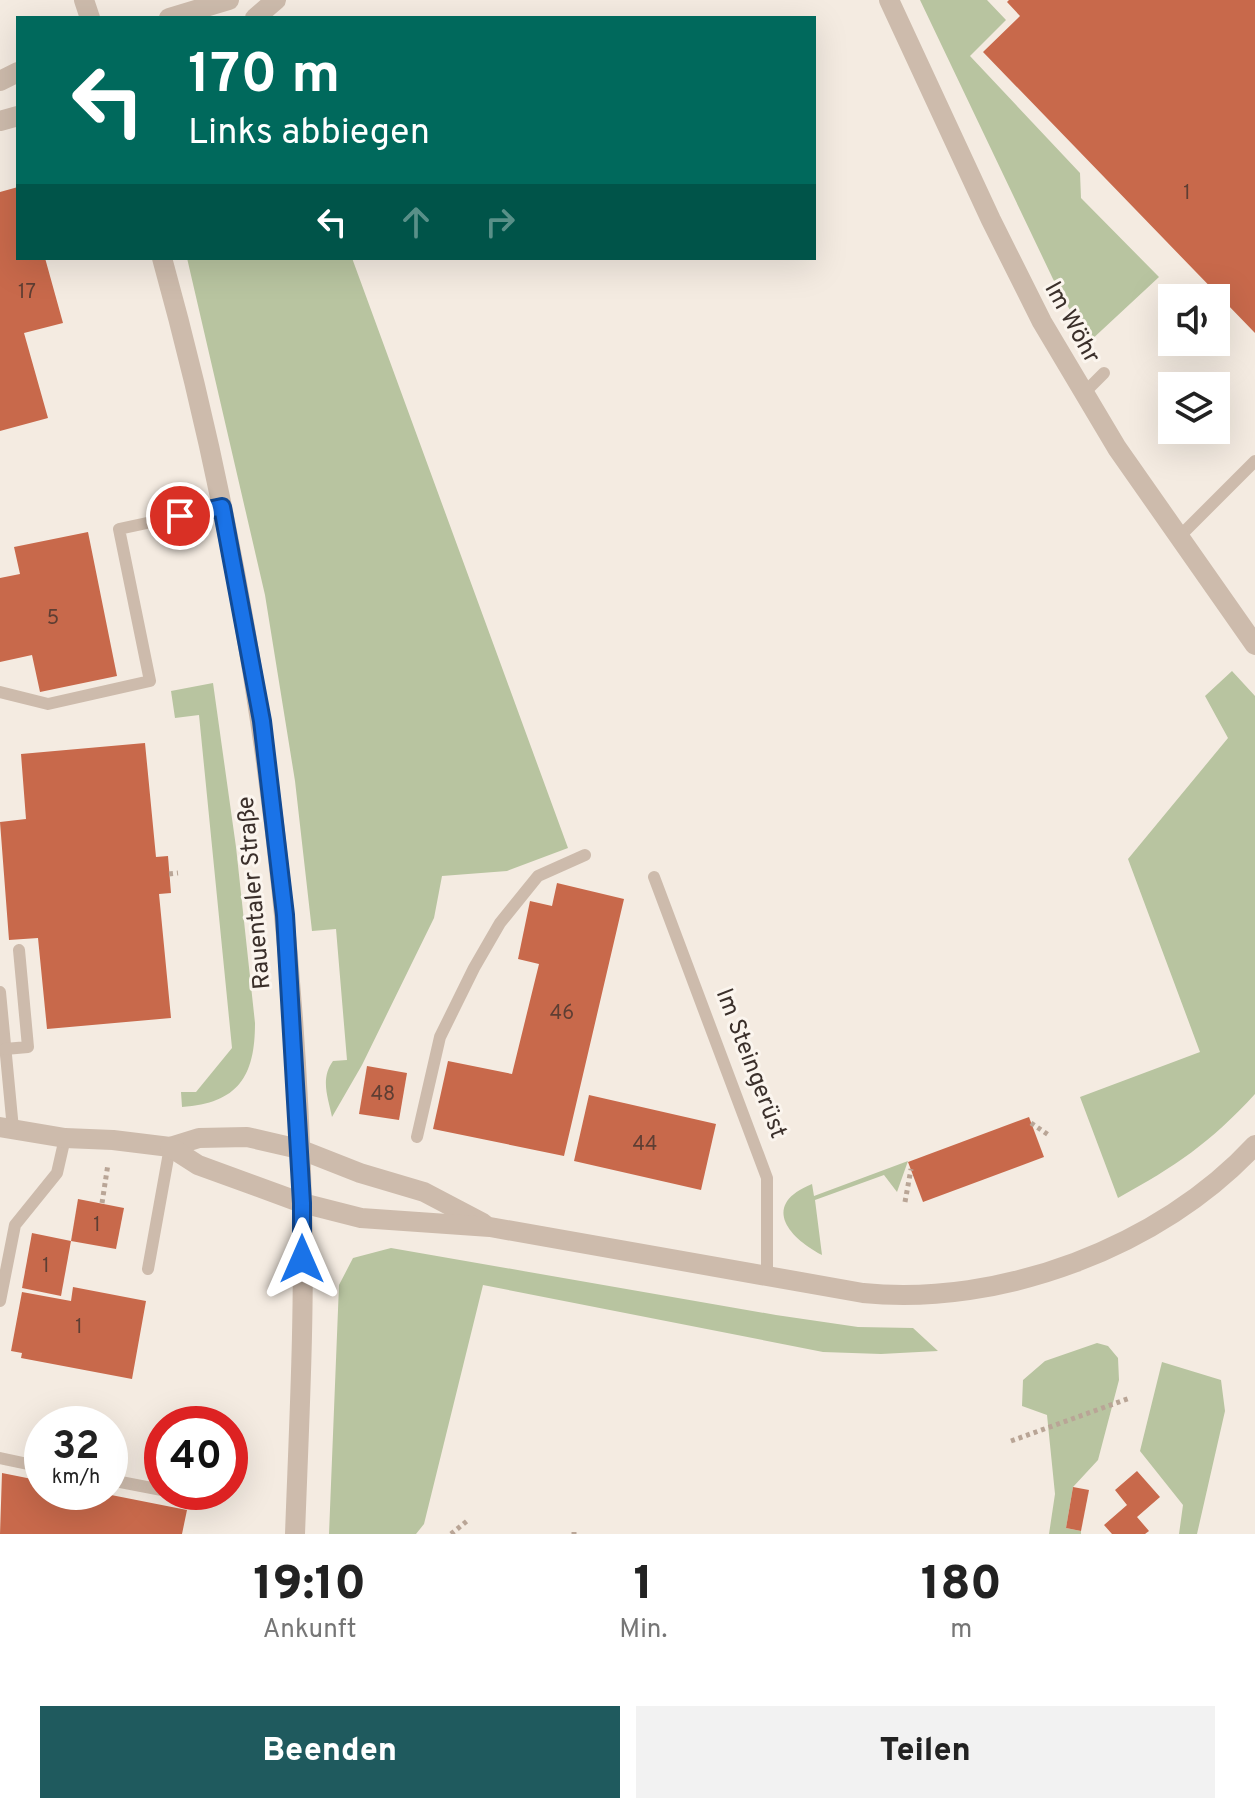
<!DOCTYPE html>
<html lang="de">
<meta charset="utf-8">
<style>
:root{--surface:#fff;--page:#f2f2f2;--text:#222;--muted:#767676;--accent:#1f5a5e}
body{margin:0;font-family:Overpass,sans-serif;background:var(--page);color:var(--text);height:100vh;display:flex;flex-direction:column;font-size:30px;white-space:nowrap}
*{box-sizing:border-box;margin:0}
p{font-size:26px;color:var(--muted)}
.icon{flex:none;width:44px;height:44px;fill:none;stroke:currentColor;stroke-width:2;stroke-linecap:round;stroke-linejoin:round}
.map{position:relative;height:1534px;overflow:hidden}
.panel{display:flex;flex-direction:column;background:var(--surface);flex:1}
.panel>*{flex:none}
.guide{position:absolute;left:16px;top:16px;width:800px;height:244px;border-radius:0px;box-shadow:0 8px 32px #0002;background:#00695c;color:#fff;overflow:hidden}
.fabs{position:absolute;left:1158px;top:284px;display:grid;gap:16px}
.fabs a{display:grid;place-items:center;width:72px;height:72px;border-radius:0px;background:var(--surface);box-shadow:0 8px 32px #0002;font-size:40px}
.speed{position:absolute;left:24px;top:1406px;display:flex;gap:16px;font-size:40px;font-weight:700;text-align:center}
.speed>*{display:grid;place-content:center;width:104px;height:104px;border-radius:50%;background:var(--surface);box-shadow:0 8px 32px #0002;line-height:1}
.speed small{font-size:20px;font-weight:400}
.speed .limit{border:12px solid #d22;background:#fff;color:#111}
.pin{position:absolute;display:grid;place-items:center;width:68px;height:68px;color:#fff;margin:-34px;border:4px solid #fff;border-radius:50%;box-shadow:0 2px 8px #0007}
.me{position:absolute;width:88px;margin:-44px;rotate:0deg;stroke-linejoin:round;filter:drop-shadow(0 0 6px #0008)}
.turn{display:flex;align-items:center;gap:28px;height:168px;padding:0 40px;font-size:36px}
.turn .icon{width:104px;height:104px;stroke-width:2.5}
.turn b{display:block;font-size:56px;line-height:68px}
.lanes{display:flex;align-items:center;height:76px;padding:0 40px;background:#0003;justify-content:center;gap:40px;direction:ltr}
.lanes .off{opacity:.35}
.eta{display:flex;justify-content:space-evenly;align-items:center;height:136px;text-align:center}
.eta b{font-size:48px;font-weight:800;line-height:56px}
.action{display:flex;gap:16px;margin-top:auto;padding:16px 40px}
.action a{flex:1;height:92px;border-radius:0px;background:var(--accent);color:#fff;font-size:32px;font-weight:800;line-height:92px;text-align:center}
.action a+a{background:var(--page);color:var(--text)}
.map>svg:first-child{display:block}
</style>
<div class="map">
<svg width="1255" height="1534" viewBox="0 0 1255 1534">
<rect width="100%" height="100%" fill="#f4ebe1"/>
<g fill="#b8c4a0">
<polygon points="920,0 987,0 1006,20 970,56 1080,173 1081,198 1159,277 1088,343 1053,279"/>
<path d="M187,258H352L568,848L507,871L442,876L434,918L362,1065L332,1117C328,1097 320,1079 333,1061L347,1060L336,929L312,931L295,781L265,595Z"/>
<path d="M1232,671L1255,696V1094C1210,1143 1176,1166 1118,1198L1080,1097L1200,1052L1128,859L1228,738L1205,696Z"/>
<path d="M213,683L236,847L255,1023C255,1077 238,1103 182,1107L181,1092H196L232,1048L199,715L175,718L171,691Z"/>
<path d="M908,1161L897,1192L884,1175L815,1200L822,1255C786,1236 762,1204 812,1184L814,1196Z"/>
<polygon points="391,1248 776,1315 858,1327 913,1328 938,1351 881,1354 823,1352 483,1285 424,1524 416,1534 329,1534 339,1285 353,1258"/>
<polygon points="1097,1343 1108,1346 1118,1358 1119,1380 1098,1460 1073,1487 1066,1528 1081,1531 1081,1534 1049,1534 1055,1494 1047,1415 1022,1406 1023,1380 1045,1361"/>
<polygon points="1162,1362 1221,1380 1225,1411 1197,1534 1179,1534 1183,1505 1140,1451"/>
</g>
<g fill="#c8694b">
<polygon points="1009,0 1255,0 1255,333 983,52 1020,16 1007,2"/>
<polygon points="18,187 18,258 45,258 63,323 24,333 48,418 0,431 0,192"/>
<polygon points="88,532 117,676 40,692 32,655 0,662 0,578 20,574 14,547"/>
<polygon points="145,743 156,857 168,856 171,893 159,894 171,1018 47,1029 38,938 9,940 0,822 26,819 21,754"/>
<polygon points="557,883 624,899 564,1156 433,1129 448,1061 512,1074 539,964 518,959 530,901 552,906"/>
<polygon points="367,1066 407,1073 399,1120 359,1114"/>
<polygon points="589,1095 716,1124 701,1190 574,1161"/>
<polygon points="1029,1117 1044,1157 923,1202 908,1162"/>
<polygon points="78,1199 124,1208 116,1249 71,1241"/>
<polygon points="32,1233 71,1241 61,1296 22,1288"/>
<polygon points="73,1287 146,1301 132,1379 21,1358 22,1353 11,1351 22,1292 71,1301"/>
<polygon points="1137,1471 1160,1497 1137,1517 1149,1531 1145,1534 1112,1534 1104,1525 1127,1505 1115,1490"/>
<polygon points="2,1473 42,1481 42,1492 96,1492 187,1510 182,1534 0,1534"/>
<polygon points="1073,1487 1089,1490 1081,1531 1066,1528"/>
</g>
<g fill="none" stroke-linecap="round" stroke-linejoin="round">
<g stroke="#b9a596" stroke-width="5" stroke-dasharray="4 4" stroke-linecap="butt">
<polyline points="169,874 178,873"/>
<polyline points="1031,1123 1050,1136"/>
<polyline points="905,1202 911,1169"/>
<polyline points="102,1203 108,1164"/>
<polyline points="1011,1441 1130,1398"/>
<polyline points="451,1534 467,1521"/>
<polyline points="574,1534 574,1532"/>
</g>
<g stroke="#cdbbac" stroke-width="12">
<polyline points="1084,393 1104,373"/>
<polyline points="1178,538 1255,461"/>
<polyline points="0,692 48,704 150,681 119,529 222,507"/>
<polyline points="654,877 767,1178 767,1274"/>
<polyline points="0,992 13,1129"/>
<polyline points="5,1049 28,1047 19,950"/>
<polyline points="417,1137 440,1037 474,968 500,923 538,876 585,855"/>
<polyline points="148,1269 170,1147"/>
<polyline points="0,1301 15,1225 57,1173 65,1138"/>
<polyline points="0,1458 42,1467"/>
<polyline points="110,1480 162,1490"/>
<polyline points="171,1492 211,1500"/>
</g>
<g stroke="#cdbbac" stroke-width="20">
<polyline points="889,0 991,220 1042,322 1117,448 1255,645"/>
<polyline points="0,81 18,72"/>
<polyline points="0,121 18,116"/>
<polyline points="0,1127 65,1138 113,1140 170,1147 199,1138 247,1137 299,1149 360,1173 424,1192 483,1223"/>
<path d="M170,1147L198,1165L302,1203L361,1218L490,1227L863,1293C1000,1307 1161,1247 1255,1145"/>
</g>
<g stroke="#cdbbac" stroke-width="20">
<polyline points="84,0 90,18"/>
<polyline points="169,18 229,0"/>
<polyline points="255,18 276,0"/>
<path d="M162,258C247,564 294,886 302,1204C305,1314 299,1424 295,1534"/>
</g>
</g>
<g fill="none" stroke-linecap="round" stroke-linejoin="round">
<g stroke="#114b97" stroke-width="20">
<polyline id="route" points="180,516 222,507 262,721 285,915 302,1203 302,1259"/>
</g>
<use href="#route" stroke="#1a73e8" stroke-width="14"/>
</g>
<g text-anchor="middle" stroke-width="6" stroke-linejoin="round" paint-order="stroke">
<g font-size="20" fill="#5e3e33">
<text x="1187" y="199">1</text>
<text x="27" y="298">17</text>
<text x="53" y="624">5</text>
<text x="562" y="1019">46</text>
<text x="383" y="1100">48</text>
<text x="645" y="1150">44</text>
<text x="97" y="1231">1</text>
<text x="46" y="1272">1</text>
<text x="79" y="1333">1</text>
</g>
<g font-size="24" fill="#3b302b" stroke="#fbf5ee">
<text transform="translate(1073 322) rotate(61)" y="8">Im Wöhr</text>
<text transform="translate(253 893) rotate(-95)" y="8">Rauentaler Straße</text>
<text transform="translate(752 1063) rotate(69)" y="8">Im Steingerüst</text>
</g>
</g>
</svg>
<div class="fabs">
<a><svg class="icon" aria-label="sound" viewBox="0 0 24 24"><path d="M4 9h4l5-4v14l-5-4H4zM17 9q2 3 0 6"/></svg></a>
<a><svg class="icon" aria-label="layers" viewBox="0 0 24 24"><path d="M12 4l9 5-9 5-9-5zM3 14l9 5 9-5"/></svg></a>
</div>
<div class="speed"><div>32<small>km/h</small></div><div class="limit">40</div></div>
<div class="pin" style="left:180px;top:516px;background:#d93025"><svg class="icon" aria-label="arrive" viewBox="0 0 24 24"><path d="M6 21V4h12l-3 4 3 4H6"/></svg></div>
<svg class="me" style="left:302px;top:1259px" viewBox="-20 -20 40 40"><path d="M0-17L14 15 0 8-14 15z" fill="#1a73e8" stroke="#fff" stroke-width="4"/></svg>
<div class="guide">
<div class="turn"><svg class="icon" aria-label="left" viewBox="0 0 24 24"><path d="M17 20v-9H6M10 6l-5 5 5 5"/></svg><div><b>170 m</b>Links abbiegen</div></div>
<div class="lanes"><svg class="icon" aria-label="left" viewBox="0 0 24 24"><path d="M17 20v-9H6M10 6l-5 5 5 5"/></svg><svg class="icon off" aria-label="ahead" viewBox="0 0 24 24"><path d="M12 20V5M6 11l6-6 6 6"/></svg><svg class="icon off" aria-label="right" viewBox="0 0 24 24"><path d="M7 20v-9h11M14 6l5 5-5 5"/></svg></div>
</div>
</div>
<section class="panel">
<div class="eta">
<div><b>19:10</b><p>Ankunft</p></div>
<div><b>1</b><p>Min.</p></div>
<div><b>180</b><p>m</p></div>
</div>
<div class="action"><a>Beenden</a><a>Teilen</a></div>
</section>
